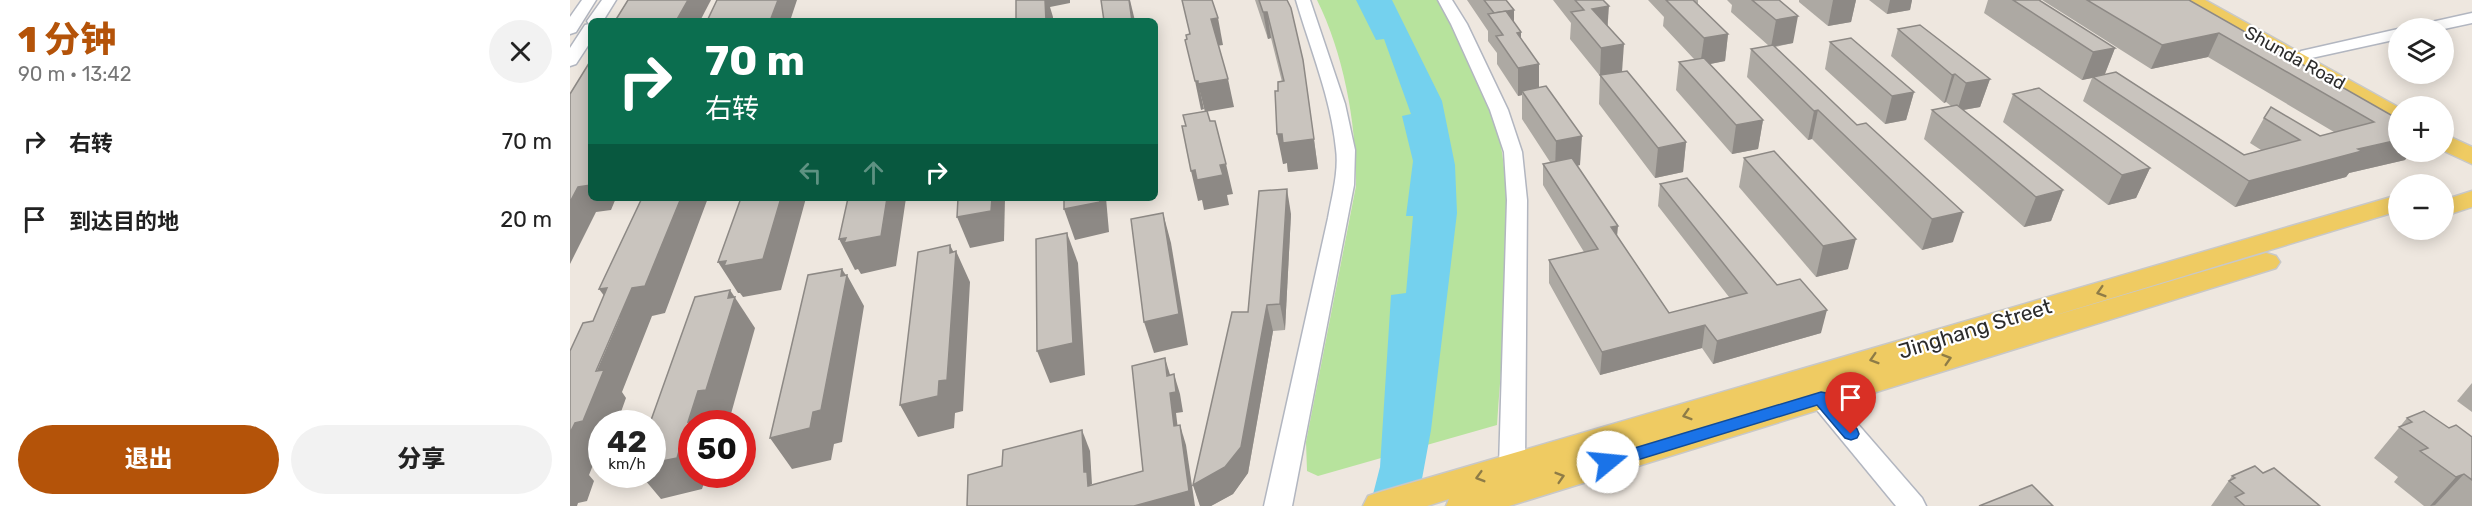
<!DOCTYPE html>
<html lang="zh">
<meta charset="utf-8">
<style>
:root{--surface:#fff;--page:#f2f2f2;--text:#222;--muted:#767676;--accent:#b45309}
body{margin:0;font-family:Rubik,"Noto Sans SC",sans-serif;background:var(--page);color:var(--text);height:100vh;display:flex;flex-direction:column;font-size:22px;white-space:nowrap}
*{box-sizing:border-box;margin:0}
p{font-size:20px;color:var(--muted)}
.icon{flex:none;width:33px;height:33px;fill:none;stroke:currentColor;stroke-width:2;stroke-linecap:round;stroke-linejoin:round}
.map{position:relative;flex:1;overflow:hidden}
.details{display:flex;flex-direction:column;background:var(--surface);width:570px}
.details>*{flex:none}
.banner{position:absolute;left:18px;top:18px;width:570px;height:183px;border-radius:9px;box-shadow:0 3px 15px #0003;background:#0b6e4f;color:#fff;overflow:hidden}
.controls{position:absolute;left:1818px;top:18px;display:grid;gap:12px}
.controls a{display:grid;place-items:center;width:66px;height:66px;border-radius:50%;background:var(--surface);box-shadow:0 3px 15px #0003;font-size:30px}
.speed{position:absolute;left:18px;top:410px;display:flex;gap:12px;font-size:30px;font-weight:700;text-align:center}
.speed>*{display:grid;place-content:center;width:78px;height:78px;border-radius:50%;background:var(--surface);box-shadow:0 3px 15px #0003;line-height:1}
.speed small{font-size:15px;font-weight:400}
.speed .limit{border:9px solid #d22;background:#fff;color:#111}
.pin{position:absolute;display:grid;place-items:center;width:51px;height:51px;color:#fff;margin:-62px -26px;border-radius:50% 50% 50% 0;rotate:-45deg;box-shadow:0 0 6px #0007}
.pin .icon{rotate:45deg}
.me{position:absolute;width:66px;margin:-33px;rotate:73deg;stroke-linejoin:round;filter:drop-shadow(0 0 4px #0008)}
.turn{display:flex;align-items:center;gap:21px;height:126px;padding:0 18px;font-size:27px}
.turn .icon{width:78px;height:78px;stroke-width:2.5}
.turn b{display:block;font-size:42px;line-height:51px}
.lanes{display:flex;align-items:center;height:57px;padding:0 18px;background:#0003;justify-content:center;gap:30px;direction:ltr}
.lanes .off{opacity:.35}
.round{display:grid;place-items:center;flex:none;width:63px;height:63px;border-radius:32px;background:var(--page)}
.head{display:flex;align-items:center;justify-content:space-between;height:102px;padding:0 18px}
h1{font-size:36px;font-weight:800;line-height:45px;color:var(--accent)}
.action{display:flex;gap:12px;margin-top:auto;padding:12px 18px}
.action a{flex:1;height:69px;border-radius:36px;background:var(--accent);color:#fff;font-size:24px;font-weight:800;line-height:69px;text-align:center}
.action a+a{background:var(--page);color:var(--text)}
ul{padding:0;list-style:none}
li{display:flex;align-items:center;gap:18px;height:78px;padding:0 18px}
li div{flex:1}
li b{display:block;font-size:22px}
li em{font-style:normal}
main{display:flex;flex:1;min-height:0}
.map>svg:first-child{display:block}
</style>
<main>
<section class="details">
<div class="head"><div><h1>1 分钟</h1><p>90 m · 13:42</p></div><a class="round"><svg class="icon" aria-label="close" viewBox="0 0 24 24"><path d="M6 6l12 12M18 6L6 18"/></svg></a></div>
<ul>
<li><svg class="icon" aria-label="right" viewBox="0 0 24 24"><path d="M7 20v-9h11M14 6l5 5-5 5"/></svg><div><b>右转</b></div><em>70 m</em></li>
<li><svg class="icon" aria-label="arrive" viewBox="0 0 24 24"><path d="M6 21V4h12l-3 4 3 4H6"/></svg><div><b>到达目的地</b></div><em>20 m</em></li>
</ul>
<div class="action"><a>退出</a><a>分享</a></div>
</section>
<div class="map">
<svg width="1902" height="506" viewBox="0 0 1902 506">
<rect width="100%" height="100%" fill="#eee7df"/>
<path fill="#b7e39d" d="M747,0H867C890,38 924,103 931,146C946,239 933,333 927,425L748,476L737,471L736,442L786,186C787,127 774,54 747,0Z"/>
<polygon fill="#74d1ee" points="786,0 822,0 872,101 885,165 887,213 861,430 847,506 800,506 810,467 821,295 836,293 843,216 836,216 843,161 832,116 841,114 814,39 806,40"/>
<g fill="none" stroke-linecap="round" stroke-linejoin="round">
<g stroke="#b2b6c0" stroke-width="3">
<g id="minor">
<polygon points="12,0 26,0 6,32 0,34 0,17"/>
<polygon points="32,0 46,0 33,21 21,21 21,41 6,64 0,66 0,48 15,25 19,24 17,21"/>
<path d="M726,0H740L775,104L785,150L784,185L722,506H694L758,218C762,196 769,171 766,149C761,98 740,48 726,0Z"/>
<polygon points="868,0 882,0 897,24 938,110 952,152 957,200 955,467 951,474 942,477 933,474 929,467 937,200 934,152 920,110 881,24"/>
<polygon points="1902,13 1902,23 1874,29 1846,28 1848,25"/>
<polygon points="1828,29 1828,39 1737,59 1729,54 1731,51"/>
<polygon points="1251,389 1260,392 1352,498 1356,506 1326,506 1242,404 1239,398 1242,392"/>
</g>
</g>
<g stroke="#c8c8c8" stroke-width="3">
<g id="major">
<polygon points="1611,0 1635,0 1828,107 1828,123 1820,121 1614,4"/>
<polygon points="1874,134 1902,147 1902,164 1874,151"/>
<polygon points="1902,191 1902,207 1874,216 1874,200"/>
<polygon points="1828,195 1828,211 1446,327 1696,253 1706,256 1710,262 1706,268 939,506 876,506 879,499 857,506 793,506 798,496 810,492"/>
</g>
</g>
<use href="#minor" fill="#fff" fill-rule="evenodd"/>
<use href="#major" fill="#efcb62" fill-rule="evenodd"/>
</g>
<g fill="#ada9a3">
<polygon points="685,0 717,0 737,87 748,169 718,172 717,163 713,164 708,91 712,82 701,38 698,39"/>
<polygon points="897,0 936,0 944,10 944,22 951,39 969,64 969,88 1010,165 1007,166 1047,236 1099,313 1159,297 1088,206 1090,184 1207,285 1251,333 1143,364 1132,348 1030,375 979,283 979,260 1014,252 973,185 973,164 980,162 952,119 952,95 948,96 927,64 927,53 918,41 918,31"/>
<polygon points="983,0 1033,0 1038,26 1052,72 1116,142 1113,172 1085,178 1029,104 1030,76 1000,39 1001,23"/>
<polygon points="1078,0 1128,0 1128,4 1158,34 1155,61 1140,64 1193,120 1188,149 1162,154 1106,90 1109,62 1124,59 1093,26 1094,17"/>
<polygon points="1157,0 1209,0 1223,43 1205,47 1383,242 1352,250 1242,139 1238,140 1177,77 1181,49 1199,46 1161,12 1162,5"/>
<polygon points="1229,0 1286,0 1281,22 1258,26 1229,2"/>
<polygon points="1299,0 1342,0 1340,10 1317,14"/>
<polygon points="1418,0 1469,0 1545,48 1535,74 1674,155 1691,150 1680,143 1694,118 1750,136 1764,132 1638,57 1581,69 1472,0 1619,0 1828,119 1828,152 1840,152 1835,160 1779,173 1776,177 1665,207 1513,101 1522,78 1512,80 1414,13"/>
<polygon points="1328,29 1420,79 1410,107 1393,110 1493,190 1481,221 1454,227 1354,139 1362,110 1381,106 1376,102 1374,103 1321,56"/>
<polygon points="1260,42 1344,92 1336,120 1315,124 1255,69"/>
<polygon points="1443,94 1580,168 1566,198 1538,205 1433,122"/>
<polygon points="1174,158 1278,269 1246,277 1169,187"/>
<polygon points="721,214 715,330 703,331 678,473 663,494 641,506 630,506 623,485 678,312"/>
<polygon points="1902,383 1902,412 1887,401"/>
<polygon points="1837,418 1879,428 1902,437 1902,506 1854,506 1824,482 1828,477 1804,458"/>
<polygon points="1693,473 1750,506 1641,506 1662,476"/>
</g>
<g fill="#8d8985">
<polygon points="118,0 141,0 130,21 106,21"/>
<polygon points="208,0 227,0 220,21 200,21"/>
<polygon points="472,0 500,0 500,3 480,7 483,17 483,21 476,21"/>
<polygon points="559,0 560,0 565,21 562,21"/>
<polygon points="1263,0 1286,0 1281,22 1258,26"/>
<polygon points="1320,0 1342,0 1340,10 1317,14"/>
<polygon points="1039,6 1037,33 1022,9"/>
<polygon points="944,10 944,37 933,35 924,13"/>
<polygon points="693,12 697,12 701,38 698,39"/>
<polygon points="1228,16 1223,43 1201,47 1206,20"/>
<polygon points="648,18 653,45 646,46 641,19"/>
<polygon points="951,32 951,59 947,33"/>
<polygon points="1649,33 1638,57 1581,69 1592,45"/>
<polygon points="1158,34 1155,61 1130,66 1134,38"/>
<polygon points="1054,44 1052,72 1030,76 1031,48"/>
<polygon points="1545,48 1534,76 1523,77 1522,78 1512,80 1523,52"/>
<polygon points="733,60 748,169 718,172 717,163 713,164 707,134"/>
<polygon points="969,64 969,92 952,91 952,95 948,96 948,68"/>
<polygon points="1385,74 1376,102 1374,103 1382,75"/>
<polygon points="658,79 664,107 635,112 628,84"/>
<polygon points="1420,79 1410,107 1387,111 1396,83"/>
<polygon points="625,81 628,81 634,109 631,110"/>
<polygon points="1344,92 1336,120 1315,124 1322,96"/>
<polygon points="1248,110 1242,139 1238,140 1244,111"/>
<polygon points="1193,120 1188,149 1162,154 1166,125"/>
<polygon points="1012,136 1010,165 985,170 986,141"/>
<polygon points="1828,140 1828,152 1840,152 1835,160 1779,173 1776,177 1665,207 1679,181 1788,149"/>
<polygon points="1116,142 1113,172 1085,178 1088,148"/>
<polygon points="656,164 663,194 657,195 659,205 634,210 632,200 628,201 621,171"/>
<polygon points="1580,168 1566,198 1538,205 1552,175"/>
<polygon points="21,185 21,198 46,198 41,210 26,212 0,264 0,202 8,187"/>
<polygon points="717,189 721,214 715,330 710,304"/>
<polygon points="1493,190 1481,221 1454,227 1466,197"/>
<polygon points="111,198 138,198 95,313 82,316 52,392 56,398 47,423 32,423 32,450 29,450 19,475 24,481 17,501 8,503 7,506 0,506 0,433 50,317 29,289 37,288 62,288"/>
<polygon points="211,198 236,198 211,290 173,297 170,293 168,293 148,262"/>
<polygon points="317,198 336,198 326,266 291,274 288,269 285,270 269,239 276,238"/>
<polygon points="422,198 435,198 434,241 400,248 387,217"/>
<polygon points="529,198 536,198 539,232 505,240 494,209"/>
<polygon points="1393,212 1383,242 1352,250 1362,219"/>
<polygon points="593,213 601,243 618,345 584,353 574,322"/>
<polygon points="1048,226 1046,248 1041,227"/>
<polygon points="497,233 508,263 515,375 480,383 467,351"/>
<polygon points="1286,239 1278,269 1246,277 1253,246"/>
<polygon points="380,245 386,257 386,251 400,282 393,411 385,413 384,428 348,437 330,405 380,253"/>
<polygon points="272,269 277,277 277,275 294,306 272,442 264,444 261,460 222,469 200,438 271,276"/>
<polygon points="160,290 185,328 159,421 151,423 118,422"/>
<polygon points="697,305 703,331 678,473 663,494 641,506 630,506 623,485"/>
<polygon points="1257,310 1251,333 1143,364 1147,341"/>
<polygon points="1135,325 1132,348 1030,375 1032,352"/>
<polygon points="595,358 601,378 604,374 610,394 613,412 606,413 610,446 604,426"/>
<polygon points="610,425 616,445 625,506 564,506"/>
<polygon points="512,430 520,451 522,484 518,486 514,472"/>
<polygon points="122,437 122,474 137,474 132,489 91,499 70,474 82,474 82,463 112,441"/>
<polygon points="1894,474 1865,505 1860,506 1886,477"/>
</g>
<g fill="#c9c4be" stroke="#8d8985" stroke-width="1.5">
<polygon points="58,0 118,0 106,21 45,21"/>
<polygon points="147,0 208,0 200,21 137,21"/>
<polygon points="446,0 475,0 476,21 446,21"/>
<polygon points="531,0 559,0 562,21 534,21"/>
<polygon points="612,0 642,0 648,18 641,19 658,79 628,84 628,81 625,81 615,40 617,39 616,35 620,34"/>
<polygon points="689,0 717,0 721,8 733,60 744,139 713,143 712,134 707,134 705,91 708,91 708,82 714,81 697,12 693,12"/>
<polygon points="914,0 936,0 944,10 924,13"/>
<polygon points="1005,0 1033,0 1039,6 1022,9 1054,44 1031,48 1001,12 1014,10"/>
<polygon points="1096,0 1123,0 1158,34 1134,38"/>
<polygon points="1182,0 1209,0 1228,16 1206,20"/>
<polygon points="1443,0 1469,0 1545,48 1523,52"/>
<polygon points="1517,0 1619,0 1828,119 1828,140 1788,149 1792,151 1679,181 1523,77 1546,72 1674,155 1730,140 1694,118 1701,107 1750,136 1804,122 1649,33 1592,45"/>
<polygon points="936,11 951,32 947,33 969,64 948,68 926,36 933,35 918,14"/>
<polygon points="1350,25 1420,79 1396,83 1385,74 1382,75 1328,29"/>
<polygon points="1281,38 1344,92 1322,96 1260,42"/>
<polygon points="1203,45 1287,125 1296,123 1393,212 1362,219 1248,110 1244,111 1181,49"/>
<polygon points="1134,58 1193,120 1166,125 1109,62"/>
<polygon points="21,60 21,185 8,187 0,202 0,94"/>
<polygon points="1057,71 1116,142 1088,148 1030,75"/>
<polygon points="976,86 1012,136 986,141 952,91"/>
<polygon points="1469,88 1580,168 1552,175 1443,94"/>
<polygon points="1387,105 1493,190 1466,197 1362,110"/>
<polygon points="637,111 640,121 645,121 656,164 650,165 653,175 627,180 625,170 621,171 612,126 616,126 613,115"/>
<polygon points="1204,151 1286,239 1253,246 1174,158"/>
<polygon points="1002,158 1048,226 1041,227 1099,313 1177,293 1090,184 1117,178 1207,285 1230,279 1257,310 1147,341 1135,325 1032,352 979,260 1028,249 973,164"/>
<polygon points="717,189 710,304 697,305 671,447 655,467 623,485 662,312 678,312 689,191"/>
<polygon points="72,198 111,198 75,286 62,288 26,371 34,370 13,421 5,423 0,433 0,351 13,323 23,321 37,288 29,289"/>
<polygon points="171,198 211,198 193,259 154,266 156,261 148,262"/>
<polygon points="278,198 317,198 311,236 274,243 276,238 269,239"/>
<polygon points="388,198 422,198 421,211 387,217"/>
<polygon points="494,198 529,198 530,202 494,209"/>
<polygon points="593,213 609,314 574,322 561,219"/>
<polygon points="497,233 503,343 467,351 466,239"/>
<polygon points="380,245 380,253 386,251 377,380 369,381 368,396 330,405 348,252"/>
<polygon points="272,269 271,276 277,275 251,410 243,412 240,428 200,438 238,275"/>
<polygon points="160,290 158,298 165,297 136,390 128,391 118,422 126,421 126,423 122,423 121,439 112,441 107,458 82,463 82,423 80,423 125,297"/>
<polygon points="595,358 597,376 604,374 606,392 600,393 604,426 610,425 619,491 564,506 397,506 398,475 432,466 433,450 512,430 514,472 517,472 518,486 573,471 562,366"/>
<polygon points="1854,411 1879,428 1886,425 1902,437 1902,480 1894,474 1886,477 1850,451 1858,448 1829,427 1842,422 1837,418"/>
<polygon points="1685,466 1693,473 1704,468 1750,506 1675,506 1665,497 1674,493 1659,481 1665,478 1662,476"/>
<polygon points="1462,485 1483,506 1409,506"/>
</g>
<defs><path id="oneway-chevron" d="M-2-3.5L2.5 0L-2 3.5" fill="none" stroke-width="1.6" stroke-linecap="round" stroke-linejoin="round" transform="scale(1.5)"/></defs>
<g stroke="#8e7c47">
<use href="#oneway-chevron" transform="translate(1531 292) rotate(163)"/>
<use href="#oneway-chevron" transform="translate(1304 359) rotate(163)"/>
<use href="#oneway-chevron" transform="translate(1377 359) rotate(-17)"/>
<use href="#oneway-chevron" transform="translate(1117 415) rotate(163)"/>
<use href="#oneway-chevron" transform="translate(910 477) rotate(164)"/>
<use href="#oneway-chevron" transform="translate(990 477) rotate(-17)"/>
</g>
<polygon fill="#1a73e8" stroke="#114b97" stroke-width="1.5" points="1251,392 1256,393 1287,429 1289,434 1287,438 1281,440 1275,438 1247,405 1038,469 1032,467 1029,462 1032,458 1038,456"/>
<g text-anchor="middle" stroke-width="4.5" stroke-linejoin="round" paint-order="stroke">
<g font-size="18" fill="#2c2c2c" stroke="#fff">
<text transform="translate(1725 58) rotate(29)" y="6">Shunda Road</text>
</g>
<g font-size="21" fill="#2c2c2c" stroke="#fff">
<text transform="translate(1405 329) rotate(-17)" y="7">Jinghang Street</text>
</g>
</g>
</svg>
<div class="controls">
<a><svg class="icon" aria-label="layers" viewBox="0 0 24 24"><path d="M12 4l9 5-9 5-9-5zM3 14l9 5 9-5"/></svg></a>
<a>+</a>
<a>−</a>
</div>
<div class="speed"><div>42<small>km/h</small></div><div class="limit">50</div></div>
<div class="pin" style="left:1281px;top:434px;background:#d93025"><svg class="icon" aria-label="arrive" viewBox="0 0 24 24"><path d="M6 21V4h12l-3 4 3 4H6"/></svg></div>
<svg class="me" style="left:1038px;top:462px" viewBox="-20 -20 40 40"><circle r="19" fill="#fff"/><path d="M0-13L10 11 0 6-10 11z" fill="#1a73e8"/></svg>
<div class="banner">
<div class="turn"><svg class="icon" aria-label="right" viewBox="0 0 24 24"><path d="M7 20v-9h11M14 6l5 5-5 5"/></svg><div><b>70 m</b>右转</div></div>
<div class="lanes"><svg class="icon off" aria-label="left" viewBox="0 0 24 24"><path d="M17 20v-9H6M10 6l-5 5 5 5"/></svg><svg class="icon off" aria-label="ahead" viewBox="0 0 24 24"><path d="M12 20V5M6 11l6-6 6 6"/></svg><svg class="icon" aria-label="right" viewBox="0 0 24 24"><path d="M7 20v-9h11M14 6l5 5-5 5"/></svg></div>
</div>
</div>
</main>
